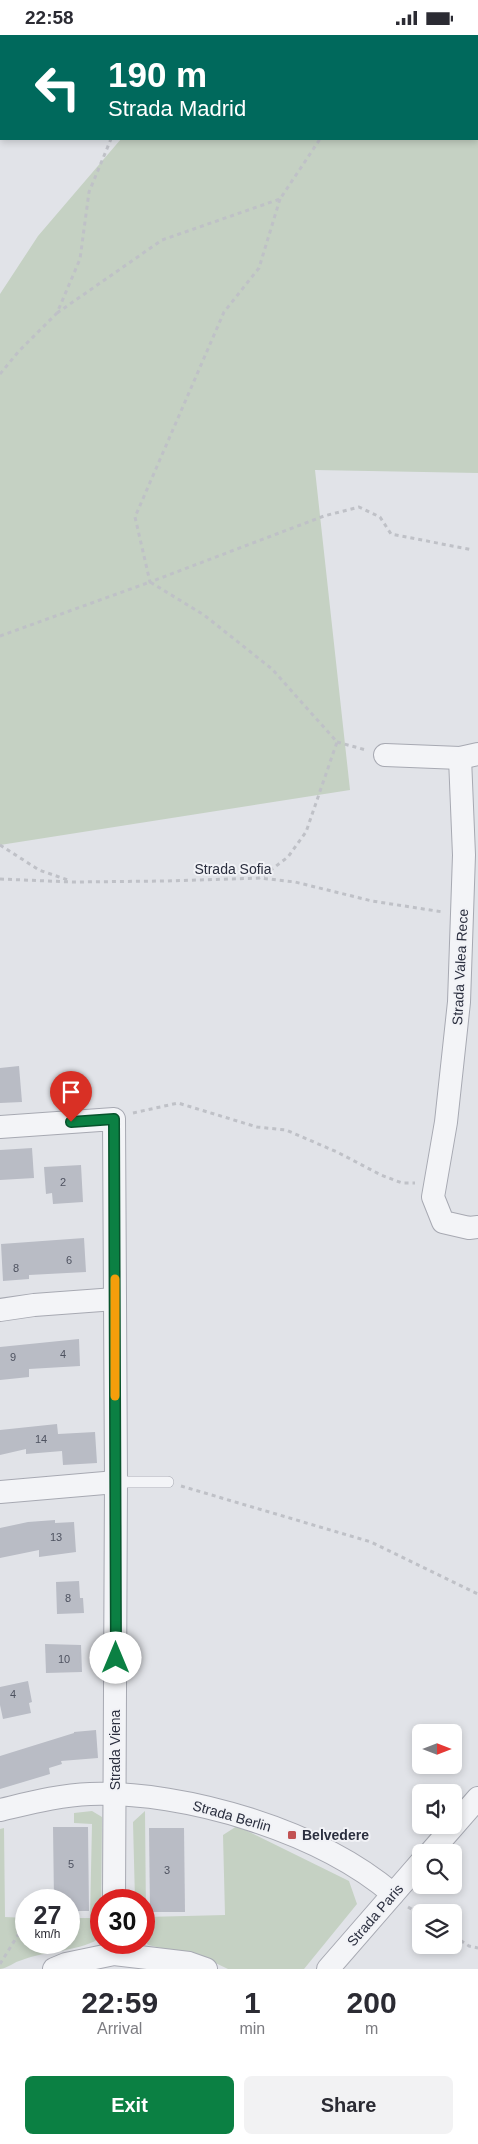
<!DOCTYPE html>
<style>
:root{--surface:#fff;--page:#f2f2f3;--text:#2b2b33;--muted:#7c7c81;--accent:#0b8043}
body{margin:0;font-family:Arial,sans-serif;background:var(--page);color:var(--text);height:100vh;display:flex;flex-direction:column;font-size:19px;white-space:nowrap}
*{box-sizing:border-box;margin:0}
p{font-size:16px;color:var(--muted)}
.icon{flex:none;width:28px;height:28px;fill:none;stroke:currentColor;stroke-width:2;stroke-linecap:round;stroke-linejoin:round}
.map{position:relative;height:1934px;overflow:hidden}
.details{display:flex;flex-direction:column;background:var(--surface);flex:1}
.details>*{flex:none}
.banner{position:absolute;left:0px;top:0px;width:479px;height:105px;box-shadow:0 2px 8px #0003;background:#00695c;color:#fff;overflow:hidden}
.needle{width:32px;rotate:90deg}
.buttons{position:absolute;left:412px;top:1689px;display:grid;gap:10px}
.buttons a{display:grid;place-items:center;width:50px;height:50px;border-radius:8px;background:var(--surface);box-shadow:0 2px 8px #0003;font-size:25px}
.speed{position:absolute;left:15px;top:1854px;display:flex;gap:10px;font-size:25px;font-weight:700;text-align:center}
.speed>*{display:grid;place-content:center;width:65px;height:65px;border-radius:50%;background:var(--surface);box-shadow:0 2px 8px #0003;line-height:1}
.speed small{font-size:12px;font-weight:400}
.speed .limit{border:8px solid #d22;background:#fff;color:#111}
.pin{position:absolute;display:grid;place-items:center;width:42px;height:42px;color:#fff;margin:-51px -21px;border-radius:50% 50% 50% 0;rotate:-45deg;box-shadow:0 0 5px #0007}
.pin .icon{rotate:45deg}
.me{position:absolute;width:55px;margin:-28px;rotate:0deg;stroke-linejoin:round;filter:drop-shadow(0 0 4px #0008)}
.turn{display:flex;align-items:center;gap:18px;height:105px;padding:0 25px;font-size:22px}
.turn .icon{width:65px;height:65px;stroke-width:2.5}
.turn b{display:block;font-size:35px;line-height:42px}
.eta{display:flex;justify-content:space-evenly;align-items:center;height:85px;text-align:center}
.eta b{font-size:30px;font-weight:600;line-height:35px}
.action{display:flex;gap:10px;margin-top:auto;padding:10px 25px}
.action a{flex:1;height:58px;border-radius:8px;background:var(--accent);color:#fff;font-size:20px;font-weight:600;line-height:58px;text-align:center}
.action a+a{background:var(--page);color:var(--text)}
.status{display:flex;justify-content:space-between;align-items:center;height:35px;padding:0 25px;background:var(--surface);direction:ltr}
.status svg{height:14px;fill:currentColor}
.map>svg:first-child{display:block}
</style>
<div class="status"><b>22:58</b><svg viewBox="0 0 49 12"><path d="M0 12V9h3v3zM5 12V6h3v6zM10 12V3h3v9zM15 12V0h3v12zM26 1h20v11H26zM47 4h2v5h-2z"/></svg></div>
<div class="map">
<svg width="478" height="1934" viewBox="0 0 478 1934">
<rect width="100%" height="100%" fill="#e1e3e8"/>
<g fill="#c5d1c3">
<polygon points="206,0 478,0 478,438 315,435 350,755 0,810 0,259 38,201 121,104 478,104 478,1 204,1"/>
<path d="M92,1776L102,1782L101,1902C84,1916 44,1916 22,1925C14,1927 8,1933 0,1934V1794L4,1793L5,1882L26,1883V1908H69V1883H90L92,1789L74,1788V1778Z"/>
<polygon points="145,1776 146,1882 225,1880 223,1800 237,1791 349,1846 357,1869 304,1934 228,1934 205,1923 148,1910 144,1906 144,1865 135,1865 133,1787"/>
</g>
<g fill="#b9bcc5">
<polygon points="19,1031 22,1067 0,1068 0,1033"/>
<polygon points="32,1113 34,1143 0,1145 0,1115"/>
<polygon points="81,1130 83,1167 53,1169 52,1158 46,1159 44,1132"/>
<polygon points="84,1203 86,1237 29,1240 29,1244 3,1246 1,1209"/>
<polygon points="79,1304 80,1331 29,1334 29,1342 0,1345 0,1312"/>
<polygon points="57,1389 58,1399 95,1397 97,1428 63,1430 62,1416 26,1419 26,1414 0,1420 0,1395"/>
<polygon points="55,1485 55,1488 74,1487 76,1517 39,1522 39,1515 0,1523 0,1493 28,1487"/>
<polygon points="79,1546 80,1563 83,1563 84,1578 57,1579 56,1547"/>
<polygon points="45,1609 81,1610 82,1637 46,1638"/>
<polygon points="28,1646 32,1667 29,1668 31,1678 3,1684 0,1670 0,1652"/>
<polygon points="96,1695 98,1723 61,1726 62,1729 49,1733 50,1739 0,1754 0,1721 74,1698 74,1697"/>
<polygon points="53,1792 88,1792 89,1876 69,1876 69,1865 54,1865"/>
<polygon points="149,1793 184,1793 185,1877 150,1877"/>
</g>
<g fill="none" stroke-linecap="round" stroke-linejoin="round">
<g stroke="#a7a9b2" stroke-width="12">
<polyline id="service" points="116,1447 168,1447"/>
</g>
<g stroke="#a7a9b2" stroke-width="24">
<g id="minor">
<polyline points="385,720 460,723 478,719"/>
<polyline points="460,723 464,820 459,967 446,1087 433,1162 443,1187 469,1193 478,1192"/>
<polyline points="0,1092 114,1084 116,1447 114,1865"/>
<polyline points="0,1275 34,1270 115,1264"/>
<polyline points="0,1457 116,1447"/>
<path d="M0,1775C30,1768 60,1760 90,1759C186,1756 319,1796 393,1859"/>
<polyline points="430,1818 478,1763"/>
<polyline points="54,1934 66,1929 114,1919 189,1928 206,1934"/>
<polyline points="328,1934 421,1827"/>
</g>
</g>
<g stroke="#bfc1c7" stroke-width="3" stroke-dasharray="4 4" stroke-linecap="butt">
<polyline points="194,1 195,0"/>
<polyline points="280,164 259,233 224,277 135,482 150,547 324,481 359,472 380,482 391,499 473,515"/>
<polyline points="57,278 162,205 280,164 320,104"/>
<polyline points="0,339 19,316 57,278 80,224 89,157 111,104"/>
<polyline points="0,601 150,547 204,580 272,634 337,707 306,797 288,822 260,843"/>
<polyline points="337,707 366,715"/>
<polyline points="0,810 39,835 68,845"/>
<polyline points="0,844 73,847 167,846 260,843 295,847 372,866 443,877"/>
<polyline points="133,1078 178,1068 257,1092 286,1095 337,1117 381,1140 402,1148 415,1148"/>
<polyline points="181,1451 371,1507 478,1559"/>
<polyline points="408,1872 421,1880"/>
<polyline points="454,1901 469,1911 478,1913"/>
<polyline points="0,1929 26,1887"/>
</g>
<use href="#service" stroke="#f3f4f7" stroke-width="11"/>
<use href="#minor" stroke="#f3f4f7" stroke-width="22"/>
</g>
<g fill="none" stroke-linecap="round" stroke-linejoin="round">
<g stroke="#07532c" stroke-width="12">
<polyline id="route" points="71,1087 114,1084 116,1623"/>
</g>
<use href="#route" stroke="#0b8043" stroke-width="9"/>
<polyline stroke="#f59e0b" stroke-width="9" points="115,1244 115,1361"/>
</g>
<rect fill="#c25253" stroke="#f1f2f6" stroke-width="2" x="287" y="1795" width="10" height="10" rx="2.5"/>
<g text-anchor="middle" stroke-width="4" stroke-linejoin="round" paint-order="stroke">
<g font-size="11" fill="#4e5260">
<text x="63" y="1151">2</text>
<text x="69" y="1229">6</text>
<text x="16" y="1237">8</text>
<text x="63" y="1323">4</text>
<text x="13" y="1326">9</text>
<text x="41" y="1408">14</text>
<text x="56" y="1506">13</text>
<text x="68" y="1567">8</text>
<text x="64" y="1628">10</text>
<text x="13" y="1663">4</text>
<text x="71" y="1833">5</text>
<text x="167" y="1839">3</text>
</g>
<g font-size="14" fill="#2b2f3f" stroke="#f1f2f6">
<text x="233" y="839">Strada Sofia</text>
<text transform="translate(460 932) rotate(-87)" y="5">Strada Valea Rece</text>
<text transform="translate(115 1715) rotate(-90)" y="5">Strada Viena</text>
<text transform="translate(232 1781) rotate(16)" y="5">Strada Berlin</text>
<text transform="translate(375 1880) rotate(-49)" y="5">Strada Paris</text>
</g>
<g font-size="14" font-weight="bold" fill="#2b2f3f" stroke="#f1f2f6" text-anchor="start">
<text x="302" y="1805">Belvedere</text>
</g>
</g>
</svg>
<div class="buttons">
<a><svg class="needle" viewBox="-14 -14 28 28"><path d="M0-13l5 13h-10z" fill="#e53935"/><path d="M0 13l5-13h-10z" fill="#7c7c81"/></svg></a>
<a><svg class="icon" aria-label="sound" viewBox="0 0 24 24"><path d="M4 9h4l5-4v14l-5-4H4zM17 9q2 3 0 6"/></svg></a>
<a><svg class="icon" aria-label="search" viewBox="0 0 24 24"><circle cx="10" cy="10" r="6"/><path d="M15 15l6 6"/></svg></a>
<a><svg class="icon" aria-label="layers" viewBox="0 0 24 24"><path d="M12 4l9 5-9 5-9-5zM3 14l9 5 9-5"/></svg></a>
</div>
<div class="speed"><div>27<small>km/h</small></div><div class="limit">30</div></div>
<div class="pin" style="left:71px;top:1087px;background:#d93025"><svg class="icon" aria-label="arrive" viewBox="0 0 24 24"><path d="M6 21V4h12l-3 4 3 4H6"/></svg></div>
<svg class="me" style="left:116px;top:1623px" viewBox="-20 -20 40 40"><circle r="19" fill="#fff"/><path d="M0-13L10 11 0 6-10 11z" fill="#0b8043"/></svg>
<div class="banner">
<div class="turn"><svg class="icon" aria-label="left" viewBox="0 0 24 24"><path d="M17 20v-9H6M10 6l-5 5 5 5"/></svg><div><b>190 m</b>Strada Madrid</div></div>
</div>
</div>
<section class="details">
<div class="eta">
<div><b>22:59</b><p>Arrival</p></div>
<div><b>1</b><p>min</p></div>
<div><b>200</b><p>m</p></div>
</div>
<div class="action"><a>Exit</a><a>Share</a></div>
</section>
